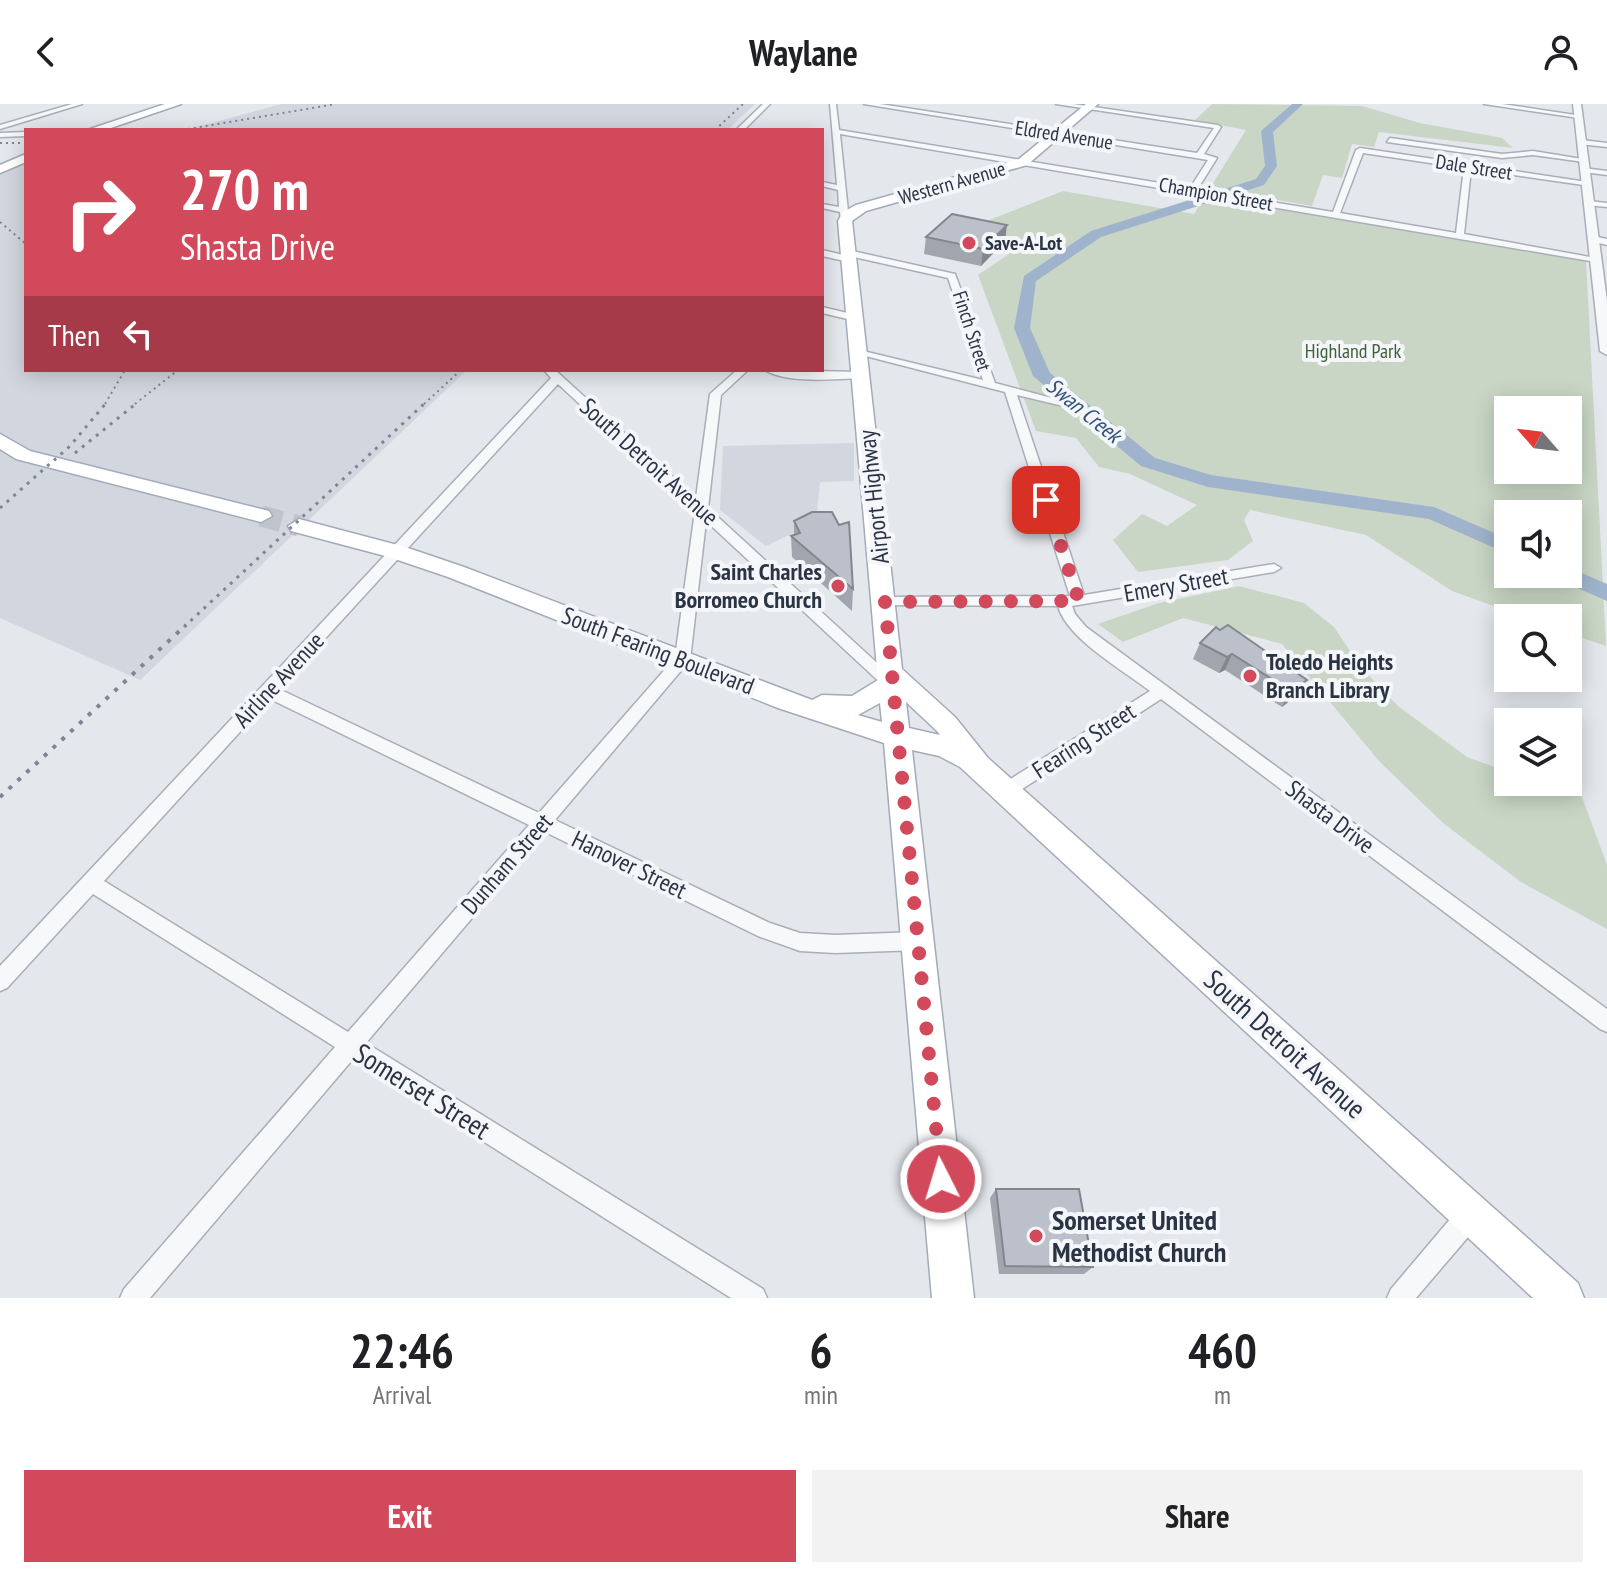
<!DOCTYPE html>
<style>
:root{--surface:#fff;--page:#f2f2f2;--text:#202124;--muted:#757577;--accent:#d1495b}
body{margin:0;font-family:"PT Sans Narrow",sans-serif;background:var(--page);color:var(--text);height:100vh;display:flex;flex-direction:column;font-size:30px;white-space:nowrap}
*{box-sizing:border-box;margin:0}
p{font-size:26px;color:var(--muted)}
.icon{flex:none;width:44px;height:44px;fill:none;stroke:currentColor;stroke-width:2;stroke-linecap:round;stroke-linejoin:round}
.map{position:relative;height:1194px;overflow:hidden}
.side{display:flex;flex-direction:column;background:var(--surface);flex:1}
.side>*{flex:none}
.hud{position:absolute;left:24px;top:24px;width:800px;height:244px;border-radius:0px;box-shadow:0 4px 20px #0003;background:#d1495b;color:#fff;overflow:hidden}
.needle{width:52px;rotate:298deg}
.tools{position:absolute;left:1494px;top:292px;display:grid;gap:16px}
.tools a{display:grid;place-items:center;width:88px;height:88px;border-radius:0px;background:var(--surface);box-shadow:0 4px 20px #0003;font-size:40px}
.pin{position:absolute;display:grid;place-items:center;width:68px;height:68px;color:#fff;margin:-34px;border-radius:16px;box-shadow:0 4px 12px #0006}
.me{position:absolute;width:88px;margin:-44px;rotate:355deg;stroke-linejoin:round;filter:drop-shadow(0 0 6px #0008)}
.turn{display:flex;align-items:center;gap:28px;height:168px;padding:0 24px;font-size:36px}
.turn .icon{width:104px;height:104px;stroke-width:2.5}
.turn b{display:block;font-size:56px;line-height:68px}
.then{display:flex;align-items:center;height:76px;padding:0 24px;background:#0003;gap:16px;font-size:30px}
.eta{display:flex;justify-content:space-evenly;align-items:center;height:136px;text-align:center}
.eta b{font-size:48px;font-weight:800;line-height:56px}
.cta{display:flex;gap:16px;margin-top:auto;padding:16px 24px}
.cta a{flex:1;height:92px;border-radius:0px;background:var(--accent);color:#fff;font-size:32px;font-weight:800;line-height:92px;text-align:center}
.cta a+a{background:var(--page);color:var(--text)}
header{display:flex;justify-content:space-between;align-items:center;height:104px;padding:0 24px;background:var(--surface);font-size:36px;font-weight:800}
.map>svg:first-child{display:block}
</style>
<header><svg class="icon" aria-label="back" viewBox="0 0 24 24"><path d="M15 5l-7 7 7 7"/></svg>Waylane<svg class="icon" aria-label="person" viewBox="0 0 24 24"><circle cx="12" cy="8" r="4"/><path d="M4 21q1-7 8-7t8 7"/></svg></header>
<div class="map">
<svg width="1607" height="1194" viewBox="0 0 1607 1194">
<rect width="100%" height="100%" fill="#e4e7ec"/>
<g fill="#d2d6de">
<polygon points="282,0 755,0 727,26 186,26"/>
<polygon points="26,48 26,266 467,266 140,576 0,514 0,60"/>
<polygon points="854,339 854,377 820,378 816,418 766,442 720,406 723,342"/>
</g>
<g fill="#c9d6c5" fill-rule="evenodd">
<polygon points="1212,0 1362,2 1420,19 1502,34 1513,44 1379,28 1374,43 1352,40 1342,74 1323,71 1312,102 1210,84 1246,26 1195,16"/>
<path d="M1063,87L1194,110L1206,91L1586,156L1606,542L1568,529V514H1527L1452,487L1366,431L1250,406L1244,416L1253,437L1228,456L1138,468L1113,436L1142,410L1167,422L1197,401L1130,370L1099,363L1076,334L1036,327L978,171L1009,150L1014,137L966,125ZM1508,306H1568V366H1508ZM1508,410H1568V470H1508Z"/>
<polygon points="1239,482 1304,499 1334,523 1361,563 1398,602 1467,653 1508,668 1508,678 1578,682 1607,761 1607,825 1521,778 1443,719 1379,657 1282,540 1183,514 1123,538 1098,520 1159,499"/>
</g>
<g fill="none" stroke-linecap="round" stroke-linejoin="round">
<g fill="#9fb4cc" fill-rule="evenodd">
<polygon points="1292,0 1303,0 1273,28 1277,62 1264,81 1101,133 1036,177 1030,224 1050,269 1155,354 1211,371 1434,403 1508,435 1508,450 1429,415 1208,383 1141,362 1033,272 1014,224 1024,172 1091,127 1256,75 1265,62 1261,27"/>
<polygon points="1568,463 1607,480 1607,497 1557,475 1554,470 1568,470"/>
</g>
<polyline stroke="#bfc3cb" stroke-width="21" stroke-dasharray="21 11" stroke-linecap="butt" points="261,412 299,422"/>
<g stroke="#a9aeb7" stroke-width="3">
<g id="minor">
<polygon points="72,0 82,0 0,25 0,21"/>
<polygon points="763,0 770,0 744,26 736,26"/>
<path d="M830,0H836L839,26L1190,84L1208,56L864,0H880L1197,49L1214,24L1056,0H1073L1218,21L1221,23L1204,50L1217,54L1197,86L1333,108L1356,46L1360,44L1587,78L1590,82L1471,65L1464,130L1601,155L1596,158L840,30L849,117L845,120L841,117L840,108L822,104V100L839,103L838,86L822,82V78L837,81ZM1363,49L1464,64L1456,129L1340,109Z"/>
<polygon points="1484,0 1502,0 1582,12 1579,14"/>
<polygon points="26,28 26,32 0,33 0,29"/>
<polygon points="1390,34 1502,50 1533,47 1588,56 1584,58 1533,51 1502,54 1387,38"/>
<polygon points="1582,36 1607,39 1607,43 1579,40"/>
<polygon points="1583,64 1607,67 1607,71 1583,68"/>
<polygon points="1589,97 1607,99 1607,103 1586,101"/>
<polygon points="1593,132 1607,135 1607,141 1590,137 1590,133"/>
<polygon points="822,146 852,153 854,155 849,158 822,152"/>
<path d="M848,146L955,170L995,279L1082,302L1076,305L1017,291L1084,491L1274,460L1281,464L1274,468L1072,502L1075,510L1086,523L1607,905V928L1600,925L1161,595L1013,691L1007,693L1001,691L998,686L1001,681L1150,587C1123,566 1067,535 1058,502L880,501L878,498L885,493L1070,492L1005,288L854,249L859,246L983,276L948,174L845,151L844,149Z"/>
<polygon points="822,203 860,212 861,214 856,217 822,209"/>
<path d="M544,266H555L696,394L710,290L737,266H748L721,291L708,404L900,580L898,584H886L706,417L690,556L555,716L770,819L800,829L835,831L918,828L925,831L928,837L925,843L918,846L835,849L800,847L758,832L545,728L366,939L763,1185L767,1194H731L353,955L150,1194H120L124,1185L335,943L93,790L7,884L0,887V862L551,274ZM558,280L695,407L675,554L539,709L279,585ZM270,595L529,721L348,928L104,777Z"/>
<path d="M765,266L862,268L867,271L862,274C835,275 788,280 765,266Z"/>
<polygon points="1471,1098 1480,1101 1483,1110 1480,1119 1416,1194 1387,1194 1391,1185 1462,1101"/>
</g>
</g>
<g stroke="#a9aeb7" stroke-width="3">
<polygon id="tertiary" points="1573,0 1581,0 1607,197 1607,251 1600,247"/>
</g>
<g stroke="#a3abb8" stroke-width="3">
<g id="primary">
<polygon points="165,0 181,0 105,26 87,26"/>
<path d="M1086,0H1098L1027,61L866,107L852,117L902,565L955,613L988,654L1578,1179L1584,1194H1533L960,663L939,652L912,646L974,1194H932L884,639L778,604L448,473L389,453L291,427L288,422L299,415L405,443L464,463L812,596L822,591L852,592L878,576L838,117L843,108L856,101L1019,55ZM906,598L937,627L940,631L909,624ZM880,599L882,618L858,611Z"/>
<polygon points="26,50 26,58 0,69 0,61"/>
<polygon points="0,330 30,347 269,407 272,412 261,418 16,355 0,345"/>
</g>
</g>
<use href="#minor" fill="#f7f8fa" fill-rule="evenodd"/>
<use href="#tertiary" fill="#f7f8fa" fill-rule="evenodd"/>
<use href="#primary" fill="#fff" fill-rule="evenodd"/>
<g stroke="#7d8696" stroke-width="2" stroke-dasharray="2 4" stroke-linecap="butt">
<polyline points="182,26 336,0"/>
<polyline points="715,26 743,0"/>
<polyline points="0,39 26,39"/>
<polyline points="0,118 26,140"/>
<polyline points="105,300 125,266"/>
<polyline points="135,300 178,266"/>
<polyline points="424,300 461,266"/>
</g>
<g stroke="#7d8696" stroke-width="3" stroke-dasharray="3 6" stroke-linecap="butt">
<polyline points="75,349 138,298"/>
<polyline points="0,404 70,342 107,298"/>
<polyline points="184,523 426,298"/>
</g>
<polyline stroke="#7d8696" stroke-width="4" stroke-dasharray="4 8" stroke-linecap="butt" points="0,693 186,521"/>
</g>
<g fill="#a1a5ae">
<polygon points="926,133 1005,137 981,162 924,150"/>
<polygon points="794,417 853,485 852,507 792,453 791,432 794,431"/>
<polygon points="1220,526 1297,591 1282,603 1225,566 1219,569 1193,555 1200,539"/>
<polygon points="996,1085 1093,1163 1084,1170 999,1170 990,1094"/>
</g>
<g fill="#83868d">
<polygon points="1007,121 1005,137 981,162 983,145"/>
<polygon points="1232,550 1225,566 1219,569 1227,553"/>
<polygon points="1307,576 1297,591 1282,603 1291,587"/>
</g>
<g fill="#bbc0ca" stroke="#83868d" stroke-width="2">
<polygon points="952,110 1007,121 983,145 926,133"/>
<polygon points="812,408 832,408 839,421 849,418 853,485 791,432 800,429 794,417"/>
<polygon points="1228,521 1307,576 1291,587 1232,550 1227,553 1200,539 1216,523 1220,526"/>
<polygon points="996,1085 1079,1085 1093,1163 1005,1162"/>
</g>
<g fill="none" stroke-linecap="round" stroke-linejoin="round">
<polyline stroke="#d1495b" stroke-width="14" stroke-dasharray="0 25.2" points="941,1075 885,498 1079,497 1046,396"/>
</g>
<g fill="#d1495b" stroke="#f4f6f9" stroke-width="3">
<circle cx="969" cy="139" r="8"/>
<circle cx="838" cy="482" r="8"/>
<circle cx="1250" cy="572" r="8"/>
<circle cx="1036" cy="1132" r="8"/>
</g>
<g text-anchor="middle" stroke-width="8" stroke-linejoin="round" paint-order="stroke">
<g font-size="20" fill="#2b3445" stroke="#f4f6f9">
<text transform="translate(1064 31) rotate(9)" y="7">Eldred Avenue</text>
<text transform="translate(1474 63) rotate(9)" y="7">Dale Street</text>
<text transform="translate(952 79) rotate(-16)" y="7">Western Avenue</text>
<text transform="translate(1216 90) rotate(10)" y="7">Champion Street</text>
<text transform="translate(972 227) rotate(72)" y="7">Finch Street</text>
</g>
<g font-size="20" font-weight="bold" fill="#2b3445" stroke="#f4f6f9" text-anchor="start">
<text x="985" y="146">Save-A-Lot</text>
</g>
<g font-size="20" fill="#3f6138" stroke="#f4f6f9">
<text x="1353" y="254">Highland Park</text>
</g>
<g font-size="22" font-style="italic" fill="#34527a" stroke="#f4f6f9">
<text transform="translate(1084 306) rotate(39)" y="8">Swan Creek</text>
</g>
<g font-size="24" fill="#2b3445" stroke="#f4f6f9">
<text transform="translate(649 358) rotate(42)" y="8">South Detroit Avenue</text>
<text transform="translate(874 393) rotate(-96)" y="8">Airport Highway</text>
<text transform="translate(1176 481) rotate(-10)" y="8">Emery Street</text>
<text transform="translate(658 547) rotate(21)" y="8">South Fearing Boulevard</text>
<text transform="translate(279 576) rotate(-47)" y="8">Airline Avenue</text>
<text transform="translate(1084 637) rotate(-33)" y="8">Fearing Street</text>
<text transform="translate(1330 713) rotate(37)" y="8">Shasta Drive</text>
<text transform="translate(507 760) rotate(-49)" y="8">Dunham Street</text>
<text transform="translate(629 761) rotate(26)" y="8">Hanover Street</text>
</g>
<g font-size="24" font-weight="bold" fill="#2b3445" stroke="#f4f6f9" text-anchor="end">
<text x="822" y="476">Saint Charles<tspan x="822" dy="28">Borromeo Church</tspan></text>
<text x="1266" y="566" text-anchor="start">Toledo Heights<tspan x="1266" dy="28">Branch Library</tspan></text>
</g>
<g font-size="28" fill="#2b3445" stroke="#f4f6f9">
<text transform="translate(1285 940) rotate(42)" y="10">South Detroit Avenue</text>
<text transform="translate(422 987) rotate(32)" y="10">Somerset Street</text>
</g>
<g font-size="28" font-weight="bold" fill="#2b3445" stroke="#f4f6f9" text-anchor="start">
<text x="1052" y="1126">Somerset United<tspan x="1052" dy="32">Methodist Church</tspan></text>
</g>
</g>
</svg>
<div class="tools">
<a><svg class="needle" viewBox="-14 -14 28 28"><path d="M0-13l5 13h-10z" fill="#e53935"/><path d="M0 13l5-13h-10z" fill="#757577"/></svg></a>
<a><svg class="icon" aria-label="sound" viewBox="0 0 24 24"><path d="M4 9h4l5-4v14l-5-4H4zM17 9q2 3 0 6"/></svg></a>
<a><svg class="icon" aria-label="search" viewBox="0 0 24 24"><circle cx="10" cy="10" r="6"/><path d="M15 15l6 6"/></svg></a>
<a><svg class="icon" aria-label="layers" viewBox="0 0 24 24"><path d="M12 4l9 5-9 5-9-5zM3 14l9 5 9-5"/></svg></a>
</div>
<div class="pin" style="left:1046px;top:396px;background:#d93025"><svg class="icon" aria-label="arrive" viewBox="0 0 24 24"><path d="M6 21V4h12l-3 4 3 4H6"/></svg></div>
<svg class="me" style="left:941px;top:1075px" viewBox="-20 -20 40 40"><circle r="17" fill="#d1495b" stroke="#fff" stroke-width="3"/><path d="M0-11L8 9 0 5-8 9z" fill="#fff"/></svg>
<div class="hud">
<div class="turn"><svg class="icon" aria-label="right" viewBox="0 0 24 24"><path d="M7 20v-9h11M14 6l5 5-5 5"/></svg><div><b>270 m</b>Shasta Drive</div></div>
<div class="then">Then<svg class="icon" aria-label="left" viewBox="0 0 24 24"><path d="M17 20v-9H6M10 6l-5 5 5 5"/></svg></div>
</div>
</div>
<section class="side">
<div class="eta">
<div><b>22:46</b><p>Arrival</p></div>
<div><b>6</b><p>min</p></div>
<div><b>460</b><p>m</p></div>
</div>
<div class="cta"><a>Exit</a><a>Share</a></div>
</section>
